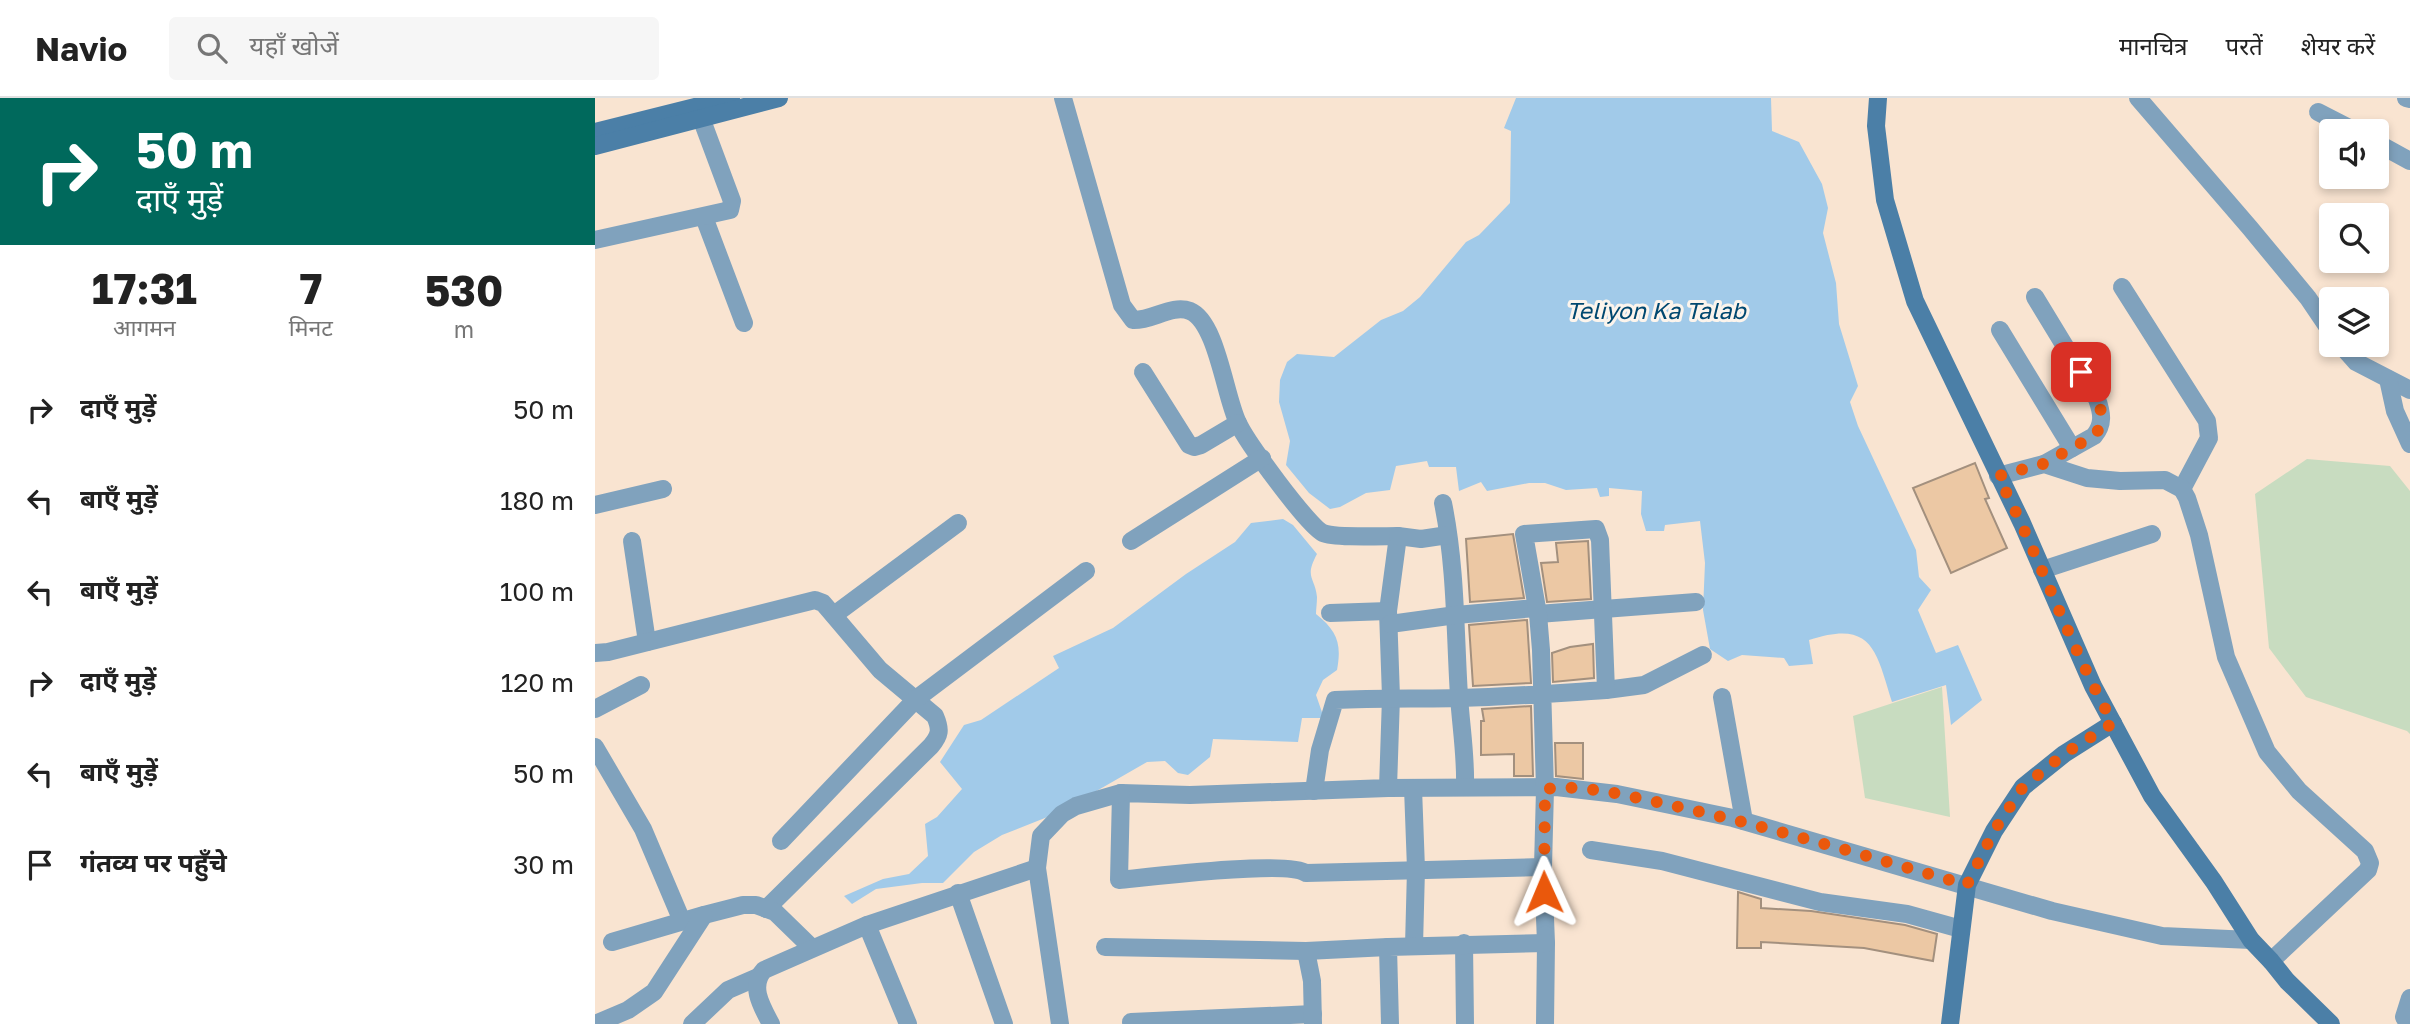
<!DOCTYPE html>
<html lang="hi">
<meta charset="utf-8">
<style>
:root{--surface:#fff;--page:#f6f6f6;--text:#222;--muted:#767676;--line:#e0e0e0}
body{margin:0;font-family:"Golos Text","Noto Sans Devanagari",sans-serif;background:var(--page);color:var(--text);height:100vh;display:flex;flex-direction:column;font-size:26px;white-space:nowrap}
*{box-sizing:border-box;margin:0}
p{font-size:23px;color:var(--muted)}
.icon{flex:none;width:38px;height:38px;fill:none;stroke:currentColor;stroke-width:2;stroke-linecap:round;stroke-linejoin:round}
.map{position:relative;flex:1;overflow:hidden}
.sheet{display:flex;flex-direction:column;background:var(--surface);width:595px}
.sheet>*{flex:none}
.banner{background:#00695c;color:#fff;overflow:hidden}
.tools{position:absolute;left:1724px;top:21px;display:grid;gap:14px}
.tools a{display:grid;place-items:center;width:70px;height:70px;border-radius:7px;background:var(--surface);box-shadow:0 4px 10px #0003;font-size:35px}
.pin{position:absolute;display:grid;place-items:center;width:60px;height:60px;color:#fff;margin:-30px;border-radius:14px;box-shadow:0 4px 10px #0006}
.me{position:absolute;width:77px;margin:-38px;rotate:359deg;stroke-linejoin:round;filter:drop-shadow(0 0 5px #0008)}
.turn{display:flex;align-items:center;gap:24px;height:147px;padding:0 21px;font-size:32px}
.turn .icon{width:91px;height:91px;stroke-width:2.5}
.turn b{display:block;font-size:49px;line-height:60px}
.eta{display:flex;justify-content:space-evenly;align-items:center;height:119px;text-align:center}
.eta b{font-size:42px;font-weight:700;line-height:49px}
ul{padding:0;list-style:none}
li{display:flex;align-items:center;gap:21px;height:91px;padding:0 21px}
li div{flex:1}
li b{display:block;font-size:26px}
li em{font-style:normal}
header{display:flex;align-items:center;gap:42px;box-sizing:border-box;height:98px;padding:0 35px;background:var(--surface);border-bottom:2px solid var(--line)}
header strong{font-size:33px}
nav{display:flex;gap:38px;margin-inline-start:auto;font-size:24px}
.search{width:490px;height:63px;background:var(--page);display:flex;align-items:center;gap:18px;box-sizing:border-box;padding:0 24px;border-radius:7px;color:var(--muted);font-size:26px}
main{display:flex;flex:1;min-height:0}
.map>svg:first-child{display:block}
</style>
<header>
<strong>Navio</strong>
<div class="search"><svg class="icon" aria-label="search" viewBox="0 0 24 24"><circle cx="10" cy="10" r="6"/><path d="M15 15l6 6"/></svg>यहाँ खोजें</div>
<nav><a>मानचित्र</a><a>परतें</a><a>शेयर करें</a></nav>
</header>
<main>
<section class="sheet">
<div class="banner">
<div class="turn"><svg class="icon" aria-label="right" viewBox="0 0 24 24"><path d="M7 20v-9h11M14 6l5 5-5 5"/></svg><div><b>50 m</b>दाएँ मुड़ें</div></div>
</div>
<div class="eta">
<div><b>17:31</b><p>आगमन</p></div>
<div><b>7</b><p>मिनट</p></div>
<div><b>530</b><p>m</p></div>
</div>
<ul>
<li><svg class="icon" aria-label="right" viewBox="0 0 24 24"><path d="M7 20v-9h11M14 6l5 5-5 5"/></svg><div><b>दाएँ मुड़ें</b></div><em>50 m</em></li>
<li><svg class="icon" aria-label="left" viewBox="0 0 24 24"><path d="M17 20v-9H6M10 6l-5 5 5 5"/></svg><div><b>बाएँ मुड़ें</b></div><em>180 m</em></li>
<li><svg class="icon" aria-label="left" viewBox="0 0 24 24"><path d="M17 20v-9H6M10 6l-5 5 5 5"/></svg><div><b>बाएँ मुड़ें</b></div><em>100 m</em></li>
<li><svg class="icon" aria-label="right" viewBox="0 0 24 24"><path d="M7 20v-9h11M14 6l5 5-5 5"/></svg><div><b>दाएँ मुड़ें</b></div><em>120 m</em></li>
<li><svg class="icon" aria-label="left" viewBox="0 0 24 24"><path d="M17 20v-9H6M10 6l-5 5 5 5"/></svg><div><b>बाएँ मुड़ें</b></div><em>50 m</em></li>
<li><svg class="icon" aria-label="arrive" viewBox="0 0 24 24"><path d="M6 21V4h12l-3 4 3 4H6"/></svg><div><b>गंतव्य पर पहुँचे</b></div><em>30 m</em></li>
</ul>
</section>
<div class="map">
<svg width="1815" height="926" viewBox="0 0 1815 926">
<rect width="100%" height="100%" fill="#f9e4d1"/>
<g fill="#c8dcc0">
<polygon points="1712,361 1795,368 1815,393 1815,636 1812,633 1711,599 1674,550 1660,396"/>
<polygon points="1347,589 1355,719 1270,700 1258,618"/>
</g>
<g fill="#a1cae9">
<path d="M921,0H1176L1177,33L1204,44L1227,86L1233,110L1228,135L1241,185L1244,226L1263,288L1255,304L1263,328L1321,452L1324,479L1336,492L1323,512L1341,555L1363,547L1387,602L1356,627L1351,587L1297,604C1281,553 1278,521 1214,542L1218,566L1194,568L1189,560L1147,557L1133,563L1115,551L1108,512L1110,465L1105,423L1070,427L1069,433H1051L1046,416L1047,393L1014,390V398L1005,399L1002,390L971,392L950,385H934L892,393L886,384L864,393L861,369H834L832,363L801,368L795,392L771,395L745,409L735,411L714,395L691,367L695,343L684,304L685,282L692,264L702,256L739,259L786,222L808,213L825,199L871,144L884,137L915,105L916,33L909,30Z"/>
<path d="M688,421L698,427L722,456C709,480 720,479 722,499C722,505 721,511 721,516C742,533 747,545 742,572L728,582L721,597L729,620H707L703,644L618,641L615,659L593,677L583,675L570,663L552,664L465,714L407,737L379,754L348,785H327L281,791L257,806L249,798L288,781L314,776L333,758L330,726L342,719L367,691L345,664L369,627L386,622L464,570L458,558L518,530L591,476L640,444L656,425Z"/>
</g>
<g fill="#ecc8a4" stroke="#a3907e" stroke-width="2">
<polygon points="1380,365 1394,400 1390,401 1412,450 1356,475 1318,390"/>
<polygon points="918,436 929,500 875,504 871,441"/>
<polygon points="993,443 996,501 952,504 946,465 963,464 961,445"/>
<polygon points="932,522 936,585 878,588 874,527"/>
<polygon points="998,546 999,580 958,584 957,555 975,549"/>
<polygon points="936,608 938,678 919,678 919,656 886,657 886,623 889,623 887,611"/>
<polygon points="960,645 988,645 988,681 961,678"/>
<polygon points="1143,794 1166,801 1166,810 1216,813 1310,827 1342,836 1338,863 1269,850 1166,844 1166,850 1142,850"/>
</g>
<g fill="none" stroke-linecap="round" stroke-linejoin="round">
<g stroke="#80a2bd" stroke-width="18">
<path d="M468,0L527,207L538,222C557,223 577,206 595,213C622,224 630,299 643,325C651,343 713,428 728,435C739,440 788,438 803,438L793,513L796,599L793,690L595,697L526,695L524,782C554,779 692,762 711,775L948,769"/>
<polyline points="1543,0 1655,130 1713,200 1736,234"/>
<polyline points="1811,0 1815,1"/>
<polyline points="1723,14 1760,33"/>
<polyline points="1782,45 1815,63"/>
<polyline points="109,119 149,225"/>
<polyline points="0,142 135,112 137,103 102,9"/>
<polyline points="1527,189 1612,323 1614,340 1587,391"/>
<path d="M1440,199L1502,301C1507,315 1509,326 1499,338L1449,366"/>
<polyline points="1405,232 1477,350"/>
<polyline points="1746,247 1761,264 1815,292"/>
<polyline points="548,274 594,347 599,349 606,347 643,325"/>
<polyline points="1793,281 1800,313 1815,346"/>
<polyline points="1403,378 1449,366 1492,380 1525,383 1570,382 1587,391 1592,400 1604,437 1631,559 1672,654 1704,693 1770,753 1775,765 1773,772 1676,863"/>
<path d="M848,405C861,469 860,534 864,598C866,629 871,658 870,689"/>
<polyline points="0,407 68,391"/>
<polyline points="803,438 826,441 853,437"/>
<polyline points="37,443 52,544"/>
<polyline points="536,443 667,360"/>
<polyline points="1447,472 1557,436"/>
<polyline points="735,515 793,513"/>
<polyline points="943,516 1101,504"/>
<polyline points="239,517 363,425"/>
<polyline points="795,526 861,517 941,510"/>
<path d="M0,555L13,554L220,502L228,505L234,512L285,572L340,618C346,632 345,637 336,648L171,811"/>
<polyline points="1011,592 1049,587 1108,557"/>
<polyline points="1127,599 1149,723"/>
<polyline points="0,611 46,587"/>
<polyline points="0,649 48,731 87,823"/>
<polyline points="793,690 961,689 1022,696 1138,720 1457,813 1567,838 1656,842"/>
<polyline points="818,690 821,771 819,848"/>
<path d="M719,693L725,652L740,602C782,600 823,601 865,600C913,599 962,595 1011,592L1005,442L1001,431L929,436L943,516L946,552L950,691L948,769L951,845L950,926"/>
<polyline points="186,743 321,601 491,473"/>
<polyline points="996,752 1067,763 1225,804 1312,816 1366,831"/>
<polyline points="363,795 409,926"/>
<polyline points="272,827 313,926"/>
<polyline points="17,844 109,817 148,807 161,807 180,814 217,850"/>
<polyline points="869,845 870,926"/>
<polyline points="510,849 711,853"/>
<polyline points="536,924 718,916"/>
<polyline points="718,925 717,883 711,853 793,849"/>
<polyline points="0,926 33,912 59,894 109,817"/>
<polyline points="97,926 133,892 163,879"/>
<path d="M176,926C167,909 154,888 169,872L272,827L442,770"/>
<polyline points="465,926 442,770 446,738 467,716 481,708 526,695"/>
<polyline points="795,926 793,849 951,845"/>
<polyline points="1813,926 1809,919 1815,900"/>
</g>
<g stroke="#4b7fa7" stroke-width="18">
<polyline points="1283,0 1281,28 1290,102 1320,203 1427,425 1498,588 1557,698 1619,784 1656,842 1676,863 1692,883 1736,926"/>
<polyline points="0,34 136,0"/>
<polyline points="0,48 184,0"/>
<polyline points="1355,926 1372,787 1399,733 1428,689 1469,656 1518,625"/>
</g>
</g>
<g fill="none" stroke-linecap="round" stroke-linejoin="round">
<path stroke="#ea580c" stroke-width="12" stroke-dasharray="0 21.6" d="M949,794L950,691C988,686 1029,697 1066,705C1170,727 1271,758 1372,787L1399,733L1428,689L1469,656L1518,625C1474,546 1445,459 1403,378L1448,366L1499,338C1517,317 1498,294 1486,274"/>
</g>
<g text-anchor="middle" stroke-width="6" stroke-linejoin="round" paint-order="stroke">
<g font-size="23" font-style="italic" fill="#004870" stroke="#fcf4ec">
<text x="1061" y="221">Teliyon Ka Talab</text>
</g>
</g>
</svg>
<div class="tools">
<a><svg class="icon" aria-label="sound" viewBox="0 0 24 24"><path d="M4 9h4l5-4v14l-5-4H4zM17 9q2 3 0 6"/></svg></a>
<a><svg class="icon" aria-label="search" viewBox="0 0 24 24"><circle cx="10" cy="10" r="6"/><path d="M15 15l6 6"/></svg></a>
<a><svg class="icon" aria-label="layers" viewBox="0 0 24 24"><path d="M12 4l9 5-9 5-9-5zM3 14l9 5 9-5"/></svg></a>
</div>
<div class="pin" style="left:1486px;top:274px;background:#d93025"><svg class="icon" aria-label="arrive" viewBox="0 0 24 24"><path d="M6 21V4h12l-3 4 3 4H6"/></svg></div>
<svg class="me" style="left:949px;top:794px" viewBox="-20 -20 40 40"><path d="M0-17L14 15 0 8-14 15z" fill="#ea580c" stroke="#fff" stroke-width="4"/></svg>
</div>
</main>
